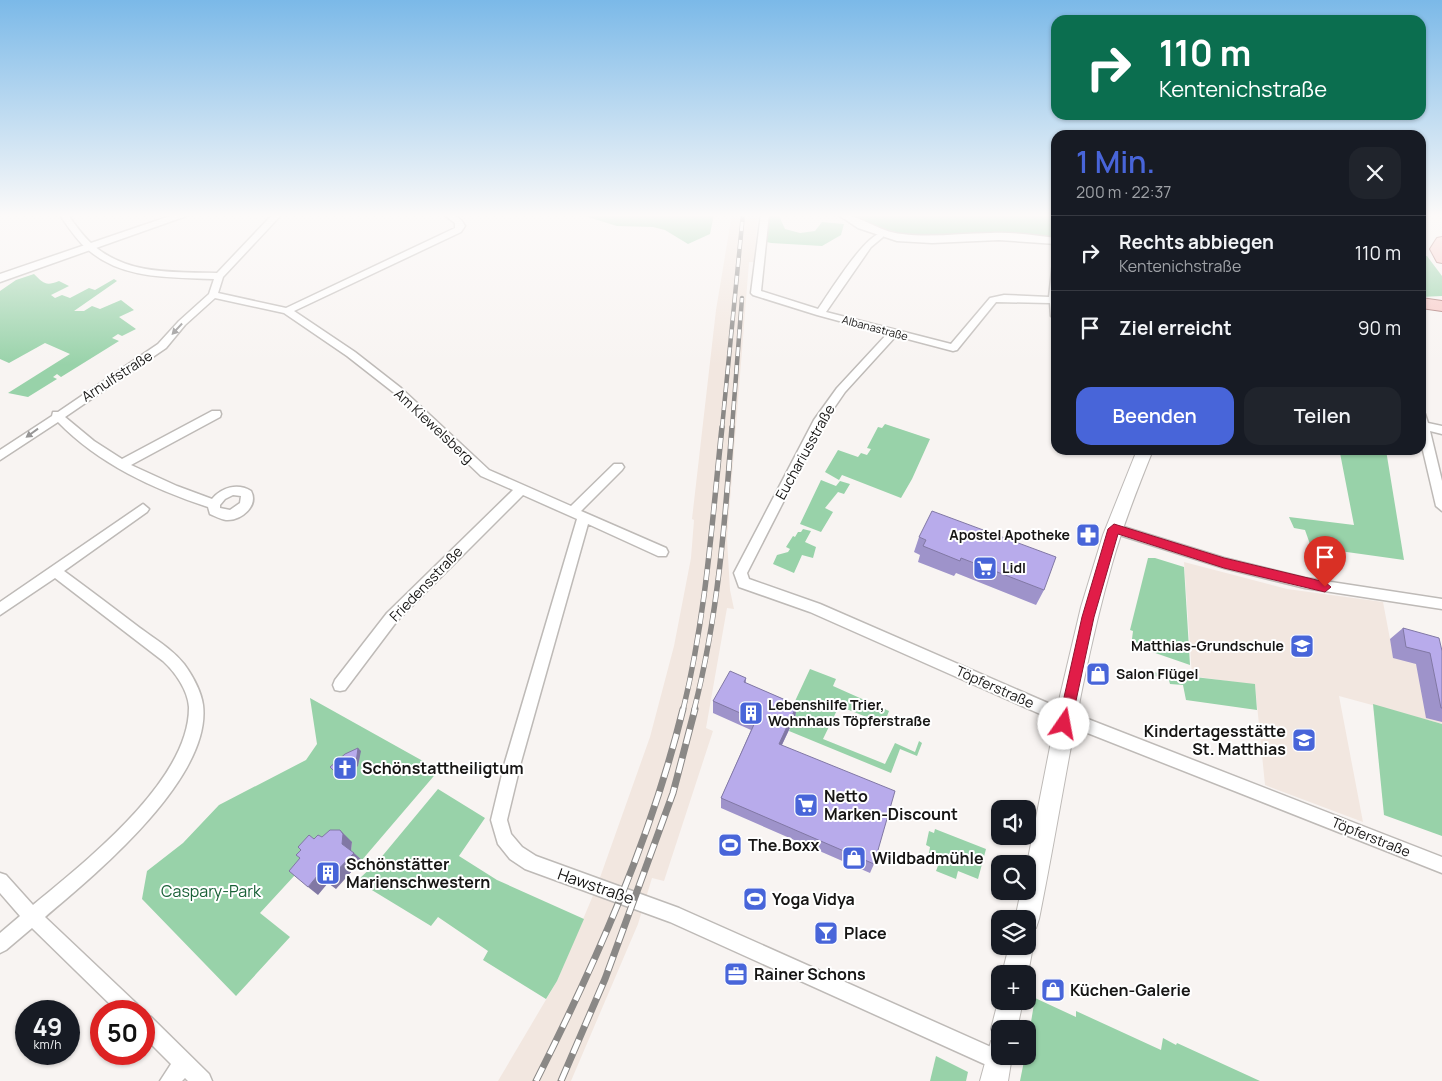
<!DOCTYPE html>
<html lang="de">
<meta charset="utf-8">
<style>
:root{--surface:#171b24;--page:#20242c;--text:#f1f3f6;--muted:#9ea1a6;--line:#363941;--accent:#4865d9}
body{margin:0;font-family:Manrope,sans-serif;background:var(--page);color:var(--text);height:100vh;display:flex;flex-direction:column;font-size:19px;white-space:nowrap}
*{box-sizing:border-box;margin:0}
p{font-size:16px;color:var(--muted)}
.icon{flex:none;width:28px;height:28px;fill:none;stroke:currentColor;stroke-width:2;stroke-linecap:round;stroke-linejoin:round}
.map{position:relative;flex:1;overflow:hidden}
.side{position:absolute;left:1051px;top:130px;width:375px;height:325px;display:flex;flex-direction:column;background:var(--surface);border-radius:15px;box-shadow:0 1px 4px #0004}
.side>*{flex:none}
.hud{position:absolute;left:1051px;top:15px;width:375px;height:105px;border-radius:15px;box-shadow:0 1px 4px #0004;background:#0b6e4f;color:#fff;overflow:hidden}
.buttons{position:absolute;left:991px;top:800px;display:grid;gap:10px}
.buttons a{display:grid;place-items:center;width:45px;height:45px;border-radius:10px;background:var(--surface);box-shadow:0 1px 4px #0004;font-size:25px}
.speed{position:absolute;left:15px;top:1000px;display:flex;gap:10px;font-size:25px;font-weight:700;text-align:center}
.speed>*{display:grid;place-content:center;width:65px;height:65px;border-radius:50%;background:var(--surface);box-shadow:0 1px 4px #0004;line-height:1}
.speed small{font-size:12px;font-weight:400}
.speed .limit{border:8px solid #d22;background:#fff;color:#111}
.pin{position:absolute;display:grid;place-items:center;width:42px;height:42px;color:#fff;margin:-51px -21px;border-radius:50% 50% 50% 0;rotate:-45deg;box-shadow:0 0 5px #0007}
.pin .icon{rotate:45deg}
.me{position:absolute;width:55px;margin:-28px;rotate:12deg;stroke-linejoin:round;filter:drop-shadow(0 0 4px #0008)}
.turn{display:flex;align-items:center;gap:18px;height:105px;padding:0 25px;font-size:22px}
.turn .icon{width:65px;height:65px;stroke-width:2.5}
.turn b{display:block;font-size:35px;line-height:42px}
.round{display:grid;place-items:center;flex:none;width:52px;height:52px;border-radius:15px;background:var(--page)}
.overview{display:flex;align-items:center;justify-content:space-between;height:85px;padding:0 25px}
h1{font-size:30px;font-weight:600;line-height:38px;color:var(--accent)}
.button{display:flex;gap:10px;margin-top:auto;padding:10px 25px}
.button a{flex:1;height:58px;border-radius:15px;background:var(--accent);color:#fff;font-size:20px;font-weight:600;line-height:58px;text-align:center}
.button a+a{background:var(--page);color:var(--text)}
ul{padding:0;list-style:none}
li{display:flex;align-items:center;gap:15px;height:75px;padding:0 25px;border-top:1px solid var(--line)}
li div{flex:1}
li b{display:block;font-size:19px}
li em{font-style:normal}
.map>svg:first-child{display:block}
</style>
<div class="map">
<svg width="1442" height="1081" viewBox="0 0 1442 1081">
<rect width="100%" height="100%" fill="#f8f4f2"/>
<g fill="#f2e7e0">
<polygon points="732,214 758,214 754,262 749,262 727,539 730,590 734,609 727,608 706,728 713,731 664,881 652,878 638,924 571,1081 498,1081 557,981 597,886 650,737 674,646 691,558 694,520 692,519 716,310"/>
<polygon points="1184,562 1287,589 1383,602 1390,639 1442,653 1442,724 1339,696 1363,822 1265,785 1255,685 1192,676"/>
</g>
<g fill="#98d2a9">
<polygon points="578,214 714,214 710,234 688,244 665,230 653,227 617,226"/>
<polygon points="767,214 778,214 785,229 800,233 815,231 822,222 844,224 841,235 822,246 771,243 767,242"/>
<polygon points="853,214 1056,214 1056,238 999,232 949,236 916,236 887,233"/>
<polygon points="1421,256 1427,256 1442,276 1442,296 1421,297"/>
<path d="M34,274C44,284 46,286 59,281L69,286L51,295L55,298L62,295L70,298L89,288L95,290L114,279L117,281L74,311H84L92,306L100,309L121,300L134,310L119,317L136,329L122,336L118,334L112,338L119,341L61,377L57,374L53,377L57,379L28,397L8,393L70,354L45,343L9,363L0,359V291L16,280Z"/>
<polygon points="885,424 930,439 912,479 901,498 842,475 839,480 825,472 838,450 858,457 861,453 867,455 871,449 867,448 878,427 882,428"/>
<polygon points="1348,450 1386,450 1404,560 1311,547 1305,530 1294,528 1289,517 1354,525 1340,453 1348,455"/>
<polygon points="821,480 836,486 840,481 850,484 844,494 838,492 825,508 833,512 821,532 800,524"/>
<polygon points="803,529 811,531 805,542 816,547 813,558 802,555 794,573 773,564 777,555 788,552 790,549 786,547 793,536 795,537 798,532 801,532"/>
<polygon points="1148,558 1155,558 1184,567 1190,665 1135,646 1136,640 1132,639 1133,631 1130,630"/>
<polygon points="810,669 836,679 833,686 889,711 884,724 839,706 823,739 885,764 895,743 915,752 919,741 922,743 917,756 900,749 891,773 789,731 795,717 789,714"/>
<polygon points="1151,672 1255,684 1257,710 1186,700 1183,685 1170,684 1168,677 1152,676"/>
<polygon points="310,698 439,770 362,860 351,851 352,842 306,863 260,913 290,937 236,996 142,899 147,871 183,843 219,805 306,760 317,744"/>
<polygon points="1373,704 1442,724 1442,836 1384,815"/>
<polygon points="438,789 485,818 459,856 497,880 584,919 557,981 546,999 483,960 488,951 438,917 431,926 357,881 379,860"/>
<polygon points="935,829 986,849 978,879 958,871 956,879 936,871 939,863 928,858 930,847 926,845 929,831 934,833"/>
<polygon points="1035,998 1076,1017 1076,1011 1161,1050 1163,1038 1176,1045 1177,1043 1260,1081 1020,1081 1025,1056 1028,1056 1028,1040"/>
<polygon points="936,1056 968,1072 966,1081 930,1081"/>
</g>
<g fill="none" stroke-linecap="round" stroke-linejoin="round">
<g stroke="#bebab7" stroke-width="3">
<g id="minor">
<path d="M59,214H67C75,224 82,235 92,244C126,275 173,272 217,273L273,214H282L223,277L218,293L286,308L455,228V223L443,214C453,214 460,216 465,226L461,232L294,311L355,352L401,388L489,470L571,506L614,464H622L624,467L622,470L581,511L666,548L668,552L666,556H658L588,524L521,762L507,820L511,834L522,847L536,856L679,908L1000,1051V1056H1006L1008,1060L1005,1067L998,1070L991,1067L670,922L525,869L510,859L498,844L491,820L505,762L577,519L523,495L397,621L345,690L340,691L335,690L333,685L335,680L387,613L513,490L481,476L393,392L347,356L284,313L215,298L185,325L166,348L65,417L94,441L122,459L212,411H220L221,414L220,417L131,465L177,486L212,499C222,487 238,483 251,491C259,506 241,521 226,520C220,519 215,516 210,514L208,507C153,489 99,464 58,422L0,460V450L52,416L53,412H58L158,344L179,321L209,294L214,279C169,277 120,280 85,247C75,238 67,225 59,214ZM233,495L241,496L240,503L230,510L220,508V505L225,499Z"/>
<path d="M761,214H769L761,291L818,309C828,295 867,231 883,233V237L871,247L826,312L951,344L990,298L1004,295L1049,297L1053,262L1052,241L1056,238V319L1051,316L1050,303L996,302L957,350L953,351L896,336L845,392L823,424L747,573L749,579L820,604L1057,707L1442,857V873L1047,717L810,612L739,587L734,573L814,420L837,388L887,334L817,315L753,295L751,293Z"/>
<polygon points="1421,413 1425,414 1428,423 1442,426 1442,434 1430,431 1442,481 1442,511 1436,506 1421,442"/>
<path d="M143,504L149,509L147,512L64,571C90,590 115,609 140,628C155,639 172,649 184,664C192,675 201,691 203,705C212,778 96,874 45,917L137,1004L139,1011H117L32,928L6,950L0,953V933L20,916L0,893V873L6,875L33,905C86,861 190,780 189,707C188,690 175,672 163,661L55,578L0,615V602Z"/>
<polygon points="1114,524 1224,558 1305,578 1442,599 1442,609 1305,588 1224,568 1110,532 1108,529 1110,526"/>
<polygon points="144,1015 151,1017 209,1074 212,1081 188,1081 185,1078 182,1081 160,1081 171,1064 144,1037"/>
</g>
</g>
<g stroke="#bebab7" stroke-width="3">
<g id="tertiary">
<polygon points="176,214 192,214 0,282 0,274"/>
<path d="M837,214C860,214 878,232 902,234C932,238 961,233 991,233C1012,232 1034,235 1056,238V244L999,240L932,243L897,241L858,228Z"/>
</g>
</g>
<g stroke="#bebab7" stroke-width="2">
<g id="secondary">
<path d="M1137,450H1153C1138,487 1123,525 1112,564C1079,680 1063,800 1039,919L1036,928L1028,931V919H1015L1021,891H1028L1027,864L1060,696L1081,607L1103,535Z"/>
<polygon points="1028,936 1033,946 1028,974 1002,974 1009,946 1028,946"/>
<polygon points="1000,994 1000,1001 1023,1001 1017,1029 1000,1029 1000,1056 1012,1056 1008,1081 980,1081 991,1041 996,1039 991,1029"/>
</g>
</g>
<g stroke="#a6716d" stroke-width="2">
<g id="primary">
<polygon points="1442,237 1442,263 1437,262 1430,249 1437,238"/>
<polygon points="1421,298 1442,301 1442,311 1421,308"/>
</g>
</g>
<use href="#minor" fill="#fff" fill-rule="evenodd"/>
<use href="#tertiary" fill="#fff" fill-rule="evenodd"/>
<use href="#secondary" fill="#fff" fill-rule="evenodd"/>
<use href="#primary" fill="#f8c7c4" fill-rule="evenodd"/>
<g stroke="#8a8886" stroke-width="4.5">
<g id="rail-far2">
<polyline points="722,428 743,214"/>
<polyline points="732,428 742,298"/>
</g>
</g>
<g stroke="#8a8886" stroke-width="5.5">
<g id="rail-far1">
<path d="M683,710C706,616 712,522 722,427"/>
<path d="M694,710C718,617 725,522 732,427"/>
</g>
</g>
<g stroke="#8a8886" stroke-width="7">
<g id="rail">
<path d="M536,1081C596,962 651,839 683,709"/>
<polyline points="561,1081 605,979 673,793 695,709"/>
</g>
</g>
<use href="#rail-far2" stroke="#fff" stroke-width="3" stroke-dasharray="9" stroke-linecap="butt"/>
<use href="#rail-far1" stroke="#fff" stroke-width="4" stroke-dasharray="11" stroke-linecap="butt"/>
<use href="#rail" stroke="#fff" stroke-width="5" stroke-dasharray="15" stroke-linecap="butt"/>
</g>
<g fill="#9e93ca">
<polygon points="919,537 1044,590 1036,605 956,573 954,576 918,562 920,555 914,552"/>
<polygon points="1403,628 1442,651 1442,722 1426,718 1416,664 1393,658 1390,639"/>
<polygon points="746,678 746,683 797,705 795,717 782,745 874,864 870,873 721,808 721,798 751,730 713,713 713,701"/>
</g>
<g fill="#8178a4">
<polygon points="797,705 795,717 777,755 779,744"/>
<polygon points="358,748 361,751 358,766 342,780 340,777"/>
<polygon points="340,830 352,842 351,852 342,844"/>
<polygon points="354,853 362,860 336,889 328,883 318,895 308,887 318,875"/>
</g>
<g fill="#b8abeb" stroke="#8178a4">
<polygon points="932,511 1056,557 1044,590 961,558 960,561 923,546 926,540 919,537"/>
<polygon points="1403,628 1439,638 1442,651 1442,708 1441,708 1430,653 1406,647"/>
<polygon points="730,671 746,678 744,682 797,705 779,744 895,791 874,864 721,798 756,720 713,701"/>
<polygon points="358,748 356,763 340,777 330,767 345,754"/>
<polygon points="330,830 340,830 343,834 342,844 354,853 326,882 318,875 308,887 289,871 300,858 296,855 301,850 298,847 309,835 314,839 318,835 322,837"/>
</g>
<defs><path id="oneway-solid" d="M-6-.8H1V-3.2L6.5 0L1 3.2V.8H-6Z" transform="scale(1.25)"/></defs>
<g fill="#979696">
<use href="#oneway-solid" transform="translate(177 329) rotate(133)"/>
<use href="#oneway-solid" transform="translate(32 433) rotate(144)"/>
</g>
<linearGradient id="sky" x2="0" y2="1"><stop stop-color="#7bb9e8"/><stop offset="0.59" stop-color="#fcfaf9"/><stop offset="1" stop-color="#fcfaf9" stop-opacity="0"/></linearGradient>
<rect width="1442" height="365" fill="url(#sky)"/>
<polygon fill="#e11d48" stroke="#92132f" points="1114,524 1224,558 1325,582 1331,587 1325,592 1224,568 1118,534 1094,617 1071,724 1069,729 1064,730 1060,729 1058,724 1082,617 1108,529"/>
<defs>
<g id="pharmacy-square" transform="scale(1.25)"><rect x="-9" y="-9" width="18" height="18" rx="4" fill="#4865d9" stroke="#fff"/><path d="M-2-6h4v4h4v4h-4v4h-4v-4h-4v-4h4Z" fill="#fff"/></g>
<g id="supermarket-square" transform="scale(1.25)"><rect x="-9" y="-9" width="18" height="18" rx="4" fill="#4865d9" stroke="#fff"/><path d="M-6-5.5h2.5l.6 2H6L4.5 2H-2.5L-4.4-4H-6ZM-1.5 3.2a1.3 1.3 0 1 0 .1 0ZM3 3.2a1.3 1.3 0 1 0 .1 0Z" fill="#fff"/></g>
<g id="school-square" transform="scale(1.25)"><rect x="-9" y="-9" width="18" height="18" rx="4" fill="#4865d9" stroke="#fff"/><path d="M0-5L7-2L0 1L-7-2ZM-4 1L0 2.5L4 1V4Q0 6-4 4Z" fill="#fff"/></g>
<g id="shop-square" transform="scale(1.25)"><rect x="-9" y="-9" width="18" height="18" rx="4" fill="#4865d9" stroke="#fff"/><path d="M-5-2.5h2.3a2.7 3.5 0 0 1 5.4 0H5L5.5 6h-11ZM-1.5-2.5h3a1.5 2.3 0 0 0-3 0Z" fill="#fff"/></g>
<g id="building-square" transform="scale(1.25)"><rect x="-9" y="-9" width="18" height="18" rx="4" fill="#4865d9" stroke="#fff"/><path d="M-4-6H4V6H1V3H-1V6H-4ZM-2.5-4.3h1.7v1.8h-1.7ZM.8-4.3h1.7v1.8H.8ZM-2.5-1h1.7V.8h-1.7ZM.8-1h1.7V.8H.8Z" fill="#fff"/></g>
<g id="church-square" transform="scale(1.25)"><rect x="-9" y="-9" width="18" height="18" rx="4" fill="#4865d9" stroke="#fff"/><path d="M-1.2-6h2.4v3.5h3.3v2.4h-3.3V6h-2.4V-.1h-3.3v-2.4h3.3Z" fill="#fff"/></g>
<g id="stadium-square" transform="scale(1.25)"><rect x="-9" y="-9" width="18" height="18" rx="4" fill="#4865d9" stroke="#fff"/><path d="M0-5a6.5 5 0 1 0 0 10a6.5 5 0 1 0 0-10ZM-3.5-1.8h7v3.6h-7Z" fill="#fff"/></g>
<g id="bar-square" transform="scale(1.25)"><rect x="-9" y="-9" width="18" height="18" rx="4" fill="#4865d9" stroke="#fff"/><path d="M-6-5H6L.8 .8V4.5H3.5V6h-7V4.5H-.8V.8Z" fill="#fff"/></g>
<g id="office-square" transform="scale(1.25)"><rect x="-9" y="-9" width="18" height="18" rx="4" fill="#4865d9" stroke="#fff"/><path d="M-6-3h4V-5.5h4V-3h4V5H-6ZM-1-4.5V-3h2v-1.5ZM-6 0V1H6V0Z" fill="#fff"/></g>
</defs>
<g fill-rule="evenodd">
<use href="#pharmacy-square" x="1088" y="535"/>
<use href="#supermarket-square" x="985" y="568"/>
<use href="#school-square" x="1302" y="646"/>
<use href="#shop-square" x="1098" y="674"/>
<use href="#building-square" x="751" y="713"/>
<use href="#school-square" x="1304" y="740"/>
<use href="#church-square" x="345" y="768"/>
<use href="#supermarket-square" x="806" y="805"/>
<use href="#stadium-square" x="730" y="845"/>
<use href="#shop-square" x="854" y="858"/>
<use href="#building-square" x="328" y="873"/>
<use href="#stadium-square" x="755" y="899"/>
<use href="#bar-square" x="826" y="933"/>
<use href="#office-square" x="736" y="974"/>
<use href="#shop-square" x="1053" y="990"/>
</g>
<g text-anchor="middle" stroke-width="4" stroke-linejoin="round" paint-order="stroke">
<g font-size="11" fill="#171615" stroke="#fff">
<text transform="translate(875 328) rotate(15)" y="4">Albanastraße</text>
</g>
<g font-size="14" fill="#171615" stroke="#fff">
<text transform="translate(117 376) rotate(-33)" y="5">Arnulfstraße</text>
<text transform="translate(434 426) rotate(43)" y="5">Am Kiewelsberg</text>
<text transform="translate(805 452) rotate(-61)" y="5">Euchariusstraße</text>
<text transform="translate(426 584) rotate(-46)" y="5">Friedensstraße</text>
<text transform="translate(995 687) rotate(24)" y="5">Töpferstraße</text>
<text transform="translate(1371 837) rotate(22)" y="5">Töpferstraße</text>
</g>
<g font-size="14" font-weight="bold" fill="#171615" stroke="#fff" text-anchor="start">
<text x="1070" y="540" text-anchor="end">Apostel Apotheke</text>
<text x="1002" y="573">Lidl</text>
<text x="1284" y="651" text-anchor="end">Matthias-Grundschule</text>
<text x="1116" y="679">Salon Flügel</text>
<text x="768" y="710">Lebenshilfe Trier,<tspan x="768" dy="16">Wohnhaus Töpferstraße</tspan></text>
</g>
<g font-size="16" font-weight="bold" fill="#171615" stroke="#fff" text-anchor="start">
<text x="1286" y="737" text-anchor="end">Kindertagesstätte<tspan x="1286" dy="18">St. Matthias</tspan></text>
<text x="362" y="774">Schönstattheiligtum</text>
<text x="824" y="802">Netto<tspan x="824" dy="18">Marken-Discount</tspan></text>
<text x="748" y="851">The.Boxx</text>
<text x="872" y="864">Wildbadmühle</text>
<text x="346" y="870">Schönstätter<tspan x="346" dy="18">Marienschwestern</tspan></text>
<text x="772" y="905">Yoga Vidya</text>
<text x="844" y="939">Place</text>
<text x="754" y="980">Rainer Schons</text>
<text x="1070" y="996">Küchen-Galerie</text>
</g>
<g font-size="16" fill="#171615" stroke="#fff">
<text transform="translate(596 886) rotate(19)" y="6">Hawstraße</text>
</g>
<g font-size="16" fill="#196137" stroke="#fff">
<text x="211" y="897">Caspary-Park</text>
</g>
</g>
</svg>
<div class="buttons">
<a><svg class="icon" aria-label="sound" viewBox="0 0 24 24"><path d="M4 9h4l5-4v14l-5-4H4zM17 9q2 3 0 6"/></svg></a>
<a><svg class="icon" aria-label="search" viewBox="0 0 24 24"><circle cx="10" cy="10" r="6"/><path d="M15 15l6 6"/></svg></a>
<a><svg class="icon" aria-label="layers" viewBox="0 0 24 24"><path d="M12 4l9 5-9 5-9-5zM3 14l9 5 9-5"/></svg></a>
<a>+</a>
<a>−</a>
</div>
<div class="speed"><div>49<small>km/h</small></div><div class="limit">50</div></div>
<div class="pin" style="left:1325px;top:587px;background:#d93025"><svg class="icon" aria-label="arrive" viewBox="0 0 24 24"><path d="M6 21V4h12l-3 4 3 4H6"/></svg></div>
<svg class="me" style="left:1064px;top:724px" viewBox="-20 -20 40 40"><circle r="19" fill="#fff"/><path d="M0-13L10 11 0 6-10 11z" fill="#e11d48"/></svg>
<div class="hud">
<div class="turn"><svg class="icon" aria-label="right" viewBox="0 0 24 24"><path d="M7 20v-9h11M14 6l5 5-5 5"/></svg><div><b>110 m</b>Kentenichstraße</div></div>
</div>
<section class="side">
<div class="overview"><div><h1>1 Min.</h1><p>200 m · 22:37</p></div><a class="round"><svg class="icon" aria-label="close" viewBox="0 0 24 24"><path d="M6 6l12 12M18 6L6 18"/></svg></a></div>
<ul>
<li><svg class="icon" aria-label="right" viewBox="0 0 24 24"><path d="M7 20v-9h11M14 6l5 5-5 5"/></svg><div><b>Rechts abbiegen</b><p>Kentenichstraße</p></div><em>110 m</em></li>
<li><svg class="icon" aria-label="arrive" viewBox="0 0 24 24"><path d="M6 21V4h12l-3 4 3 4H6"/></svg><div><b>Ziel erreicht</b></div><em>90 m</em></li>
</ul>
<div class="button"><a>Beenden</a><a>Teilen</a></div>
</section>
</div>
